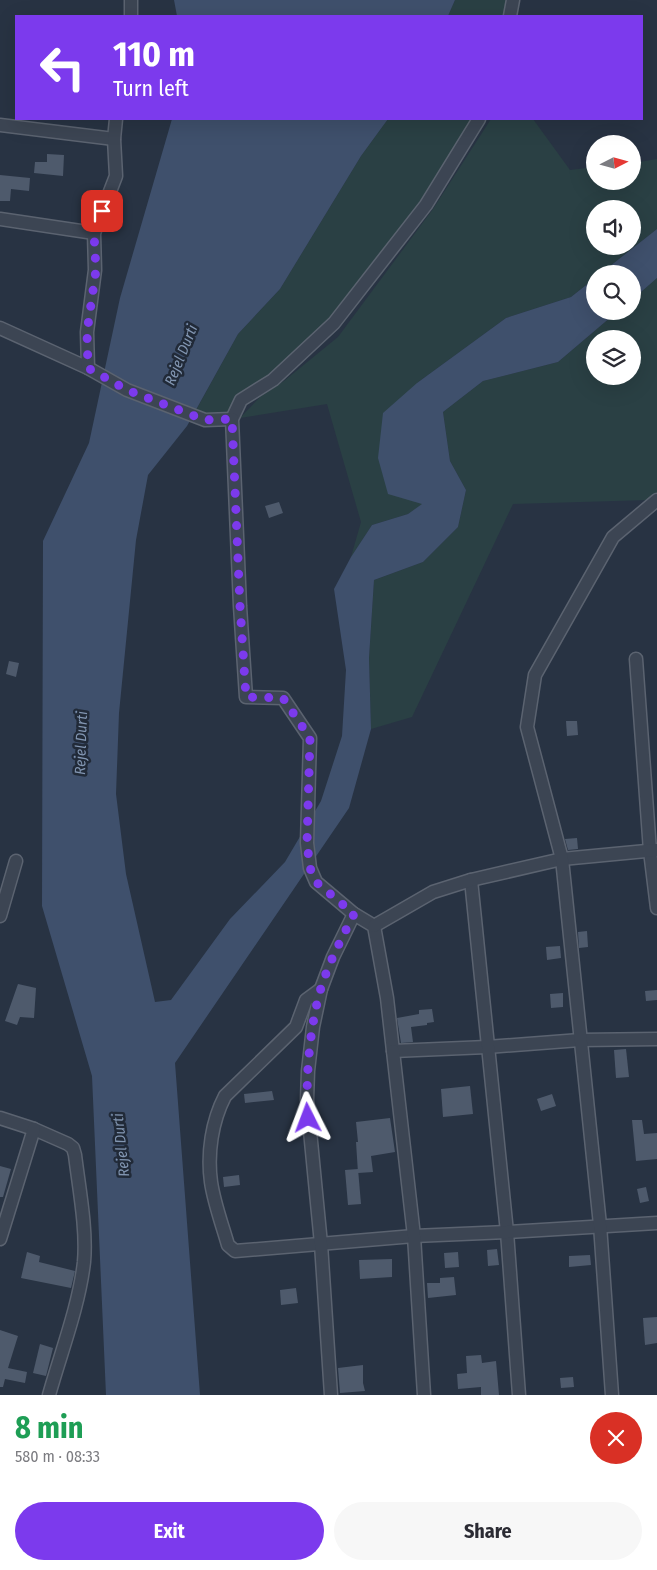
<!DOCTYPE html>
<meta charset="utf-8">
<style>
:root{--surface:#fff;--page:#f7f7f7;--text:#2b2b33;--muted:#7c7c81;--accent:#7c3aed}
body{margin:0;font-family:"Fira Sans Condensed",sans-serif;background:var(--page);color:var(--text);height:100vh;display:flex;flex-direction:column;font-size:19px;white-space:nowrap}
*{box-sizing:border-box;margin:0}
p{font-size:16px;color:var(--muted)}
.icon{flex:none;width:28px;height:28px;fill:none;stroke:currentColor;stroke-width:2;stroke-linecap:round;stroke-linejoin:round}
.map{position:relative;height:1395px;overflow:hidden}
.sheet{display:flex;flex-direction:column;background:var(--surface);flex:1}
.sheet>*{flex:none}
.hud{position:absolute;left:15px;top:15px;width:628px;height:105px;border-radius:0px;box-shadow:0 5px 20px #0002;background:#7c3aed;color:#fff;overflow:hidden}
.needle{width:32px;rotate:84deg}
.controls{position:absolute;left:586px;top:135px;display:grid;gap:10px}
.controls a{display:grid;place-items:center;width:55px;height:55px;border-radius:50%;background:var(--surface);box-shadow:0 5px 20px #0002;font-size:25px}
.pin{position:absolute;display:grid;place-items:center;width:42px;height:42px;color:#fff;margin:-21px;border-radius:10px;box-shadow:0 2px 8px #0006}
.me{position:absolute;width:55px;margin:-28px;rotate:357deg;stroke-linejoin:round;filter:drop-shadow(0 0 4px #0008)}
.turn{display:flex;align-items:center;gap:18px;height:105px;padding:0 15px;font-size:22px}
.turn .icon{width:65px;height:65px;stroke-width:2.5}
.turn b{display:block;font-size:35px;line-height:42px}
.round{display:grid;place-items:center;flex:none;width:52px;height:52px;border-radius:26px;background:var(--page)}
.summary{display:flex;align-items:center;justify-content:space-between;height:85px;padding:0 15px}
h1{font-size:30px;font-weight:700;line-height:38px;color:#1e9e55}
.primary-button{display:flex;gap:10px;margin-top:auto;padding:10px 15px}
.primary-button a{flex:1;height:58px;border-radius:30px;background:var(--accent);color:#fff;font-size:20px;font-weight:700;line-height:58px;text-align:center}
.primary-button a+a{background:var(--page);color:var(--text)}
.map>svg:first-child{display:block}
</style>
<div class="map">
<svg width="657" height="1395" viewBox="0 0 657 1395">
<rect width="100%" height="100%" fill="#283343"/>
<g fill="#2a4044" fill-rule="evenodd">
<polygon points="455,0 507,0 505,16 448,16"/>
<polygon points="388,119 473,119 423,202 331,321 230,414 205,416 195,412 238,334 280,289 361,156"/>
<path d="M491,119H533L570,170L595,167V181H632L633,163L657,159V229L600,274H595V278L571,297L506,318L417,383L423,504L408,514L372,525L351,557L361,522L327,404L240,418L260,397L284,381L338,337L433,209ZM595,209H632V246H595Z"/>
<path d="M657,278V493L649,500L513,504L412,717L371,729L369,658L374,580L423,562L458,527L466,490L450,461L443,412L483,381L558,362L618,311H632L633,299ZM595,339H632V376H595Z"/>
</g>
<g fill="#3f506c">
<polygon points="174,0 455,0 448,16 177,16"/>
<polygon points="172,119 388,119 361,156 280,289 238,334 187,426 148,475 136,540 119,713 116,794 126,874 155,1002 171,1000 230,919 285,862 321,801 342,736 346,670 334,589 351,557 372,525 408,514 422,504 388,494 378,458 383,413 417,383 506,318 571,297 595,278 595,311 618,311 558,362 483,381 443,412 450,461 466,490 458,527 423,562 374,580 369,658 371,729 349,808 175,1063 200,1395 106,1395 92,1076 42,906 43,541 89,443 120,298"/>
<polygon points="657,229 657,278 633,299 632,274 600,274"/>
</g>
<g fill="#4e5a6c">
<polygon points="47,154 64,155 63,176 34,173 35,162 47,162"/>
<polygon points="0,175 30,178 29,191 11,189 10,201 0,201"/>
<polygon points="279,502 283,513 269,518 265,506"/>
<polygon points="9,661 19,663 16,677 6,674"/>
<polygon points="566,721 577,721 578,735 567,736"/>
<polygon points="577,838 578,849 568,850 565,839"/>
<polygon points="587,931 588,947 579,948 578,932"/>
<polygon points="560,946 561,958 547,960 546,947"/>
<polygon points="18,984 36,988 34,1018 20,1017 17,1025 5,1021"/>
<polygon points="657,990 657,1000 646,1001 645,991"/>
<polygon points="563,993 563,1007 551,1008 550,994"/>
<polygon points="432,1009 434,1022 427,1023 427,1025 411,1027 413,1042 401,1043 397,1018 419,1014 419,1010"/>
<polygon points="626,1049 629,1077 616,1078 614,1050"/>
<polygon points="470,1086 473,1114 443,1117 441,1089"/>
<polygon points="272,1091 274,1100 245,1103 244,1094"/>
<polygon points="552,1094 556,1106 541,1111 537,1099"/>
<polygon points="390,1118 395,1152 371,1156 373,1172 358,1173 356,1142 358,1142 356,1122"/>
<polygon points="632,1120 642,1120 644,1134 657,1133 657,1159 636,1161"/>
<polygon points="0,1166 11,1169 3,1197 0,1197"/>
<polygon points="358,1169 361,1204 348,1205 345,1170"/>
<polygon points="239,1175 240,1185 224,1187 223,1177"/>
<polygon points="646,1187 649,1201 640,1203 637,1189"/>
<polygon points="497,1249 499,1265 488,1266 487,1250"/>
<polygon points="27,1252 40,1256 39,1262 75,1271 71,1288 21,1278"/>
<polygon points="458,1252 459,1267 445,1268 444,1253"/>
<polygon points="590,1255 591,1265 569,1267 569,1256"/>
<polygon points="392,1259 392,1277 360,1279 359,1260"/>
<polygon points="454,1277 456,1295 428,1298 427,1283 440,1283 440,1278"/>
<polygon points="296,1288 298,1303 281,1305 280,1290"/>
<polygon points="657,1317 657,1343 645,1345 643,1318"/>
<polygon points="0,1330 18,1336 8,1368 27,1372 25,1383 5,1379 3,1387 0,1387"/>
<polygon points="40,1344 53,1348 46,1376 33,1373"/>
<polygon points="481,1355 482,1363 496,1361 499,1395 481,1395 481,1387 458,1389 457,1374 467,1373 466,1356"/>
<polygon points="363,1365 363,1383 365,1391 340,1393 338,1368"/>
<polygon points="573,1377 574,1387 561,1388 560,1378"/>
</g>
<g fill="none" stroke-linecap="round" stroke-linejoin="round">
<g stroke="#5b6370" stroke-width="15">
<g id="street">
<polyline points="131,0 131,16"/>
<polyline points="510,16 513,0"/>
<polyline points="479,119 426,205 334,323 273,380 241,400 232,419 240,606 246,697 283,698 310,738 307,843 310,868 316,882 354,914 374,926 387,998 393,1051 487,1047 580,1040 657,1039"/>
<polyline points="0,125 114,139"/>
<polyline points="0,219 94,233"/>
<polyline points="0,328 88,368 127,390 205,420 232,419"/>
<polyline points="88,368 87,332 95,270 94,233 116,176 114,139 116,119"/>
<polyline points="636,659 650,851 657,908"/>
<polyline points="471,880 507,1232 519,1395"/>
<polyline points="0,916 16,861"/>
<polyline points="374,926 433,892 471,880 562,859 657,850"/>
<path d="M321,989L306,1000L296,1027L225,1096C212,1121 207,1153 211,1182C214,1203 222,1224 228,1245L235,1251L414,1236L507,1232L657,1223"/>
<polyline points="393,1051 414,1236 424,1395"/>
<path d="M0,1118L34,1129L68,1144L73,1148L75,1155C79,1188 87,1229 84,1262C79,1306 61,1352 49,1395"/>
<polyline points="0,1239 34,1129"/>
<polyline points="331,1395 321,1244 307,1100 308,1071 313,1027 321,989 333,957 354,914"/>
<polyline points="612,1395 600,1225 562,859 527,727 535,675 613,537 657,500"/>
</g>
</g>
<use href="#street" stroke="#3c4553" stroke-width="12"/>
</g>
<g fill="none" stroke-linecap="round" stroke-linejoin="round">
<path stroke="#7c3aed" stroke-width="9" stroke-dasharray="0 16.2" d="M102,211L94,233L96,270L87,332L88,368L127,390L205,420L232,419L240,606L246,697L283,698L310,738L307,843L310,868L316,882L354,914C342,938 329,962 321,988C310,1025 305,1079 308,1118"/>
</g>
<g text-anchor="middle" stroke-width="5" stroke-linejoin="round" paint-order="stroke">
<g font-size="15" font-style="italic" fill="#8296b2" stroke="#212a38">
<text transform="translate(181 355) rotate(-68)" y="5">Rejel Durti</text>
<text transform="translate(81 743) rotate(-88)" y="5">Rejel Durti</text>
<text transform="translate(121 1145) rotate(-96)" y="5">Rejel Durti</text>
</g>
</g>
</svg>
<div class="controls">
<a><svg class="needle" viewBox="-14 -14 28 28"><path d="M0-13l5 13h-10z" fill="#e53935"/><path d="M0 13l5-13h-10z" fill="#7c7c81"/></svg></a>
<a><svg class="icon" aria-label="sound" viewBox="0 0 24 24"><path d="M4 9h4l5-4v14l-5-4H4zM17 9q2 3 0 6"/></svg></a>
<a><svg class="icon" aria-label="search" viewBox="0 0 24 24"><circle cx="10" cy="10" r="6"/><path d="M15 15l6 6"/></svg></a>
<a><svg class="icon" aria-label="layers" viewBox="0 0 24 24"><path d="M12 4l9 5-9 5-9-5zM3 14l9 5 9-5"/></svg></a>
</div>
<div class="pin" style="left:102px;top:211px;background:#d93025"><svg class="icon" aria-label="arrive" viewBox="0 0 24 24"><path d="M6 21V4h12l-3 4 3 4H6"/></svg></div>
<svg class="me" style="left:308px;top:1118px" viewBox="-20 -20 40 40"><path d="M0-17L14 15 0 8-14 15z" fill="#7c3aed" stroke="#fff" stroke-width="4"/></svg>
<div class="hud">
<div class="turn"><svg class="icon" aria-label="left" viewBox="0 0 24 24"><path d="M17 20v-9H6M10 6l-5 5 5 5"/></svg><div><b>110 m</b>Turn left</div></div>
</div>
</div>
<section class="sheet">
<div class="summary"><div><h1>8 min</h1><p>580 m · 08:33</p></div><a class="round" style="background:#d93025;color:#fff"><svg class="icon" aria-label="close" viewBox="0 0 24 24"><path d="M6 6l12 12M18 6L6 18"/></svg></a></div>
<div class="primary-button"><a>Exit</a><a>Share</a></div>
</section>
